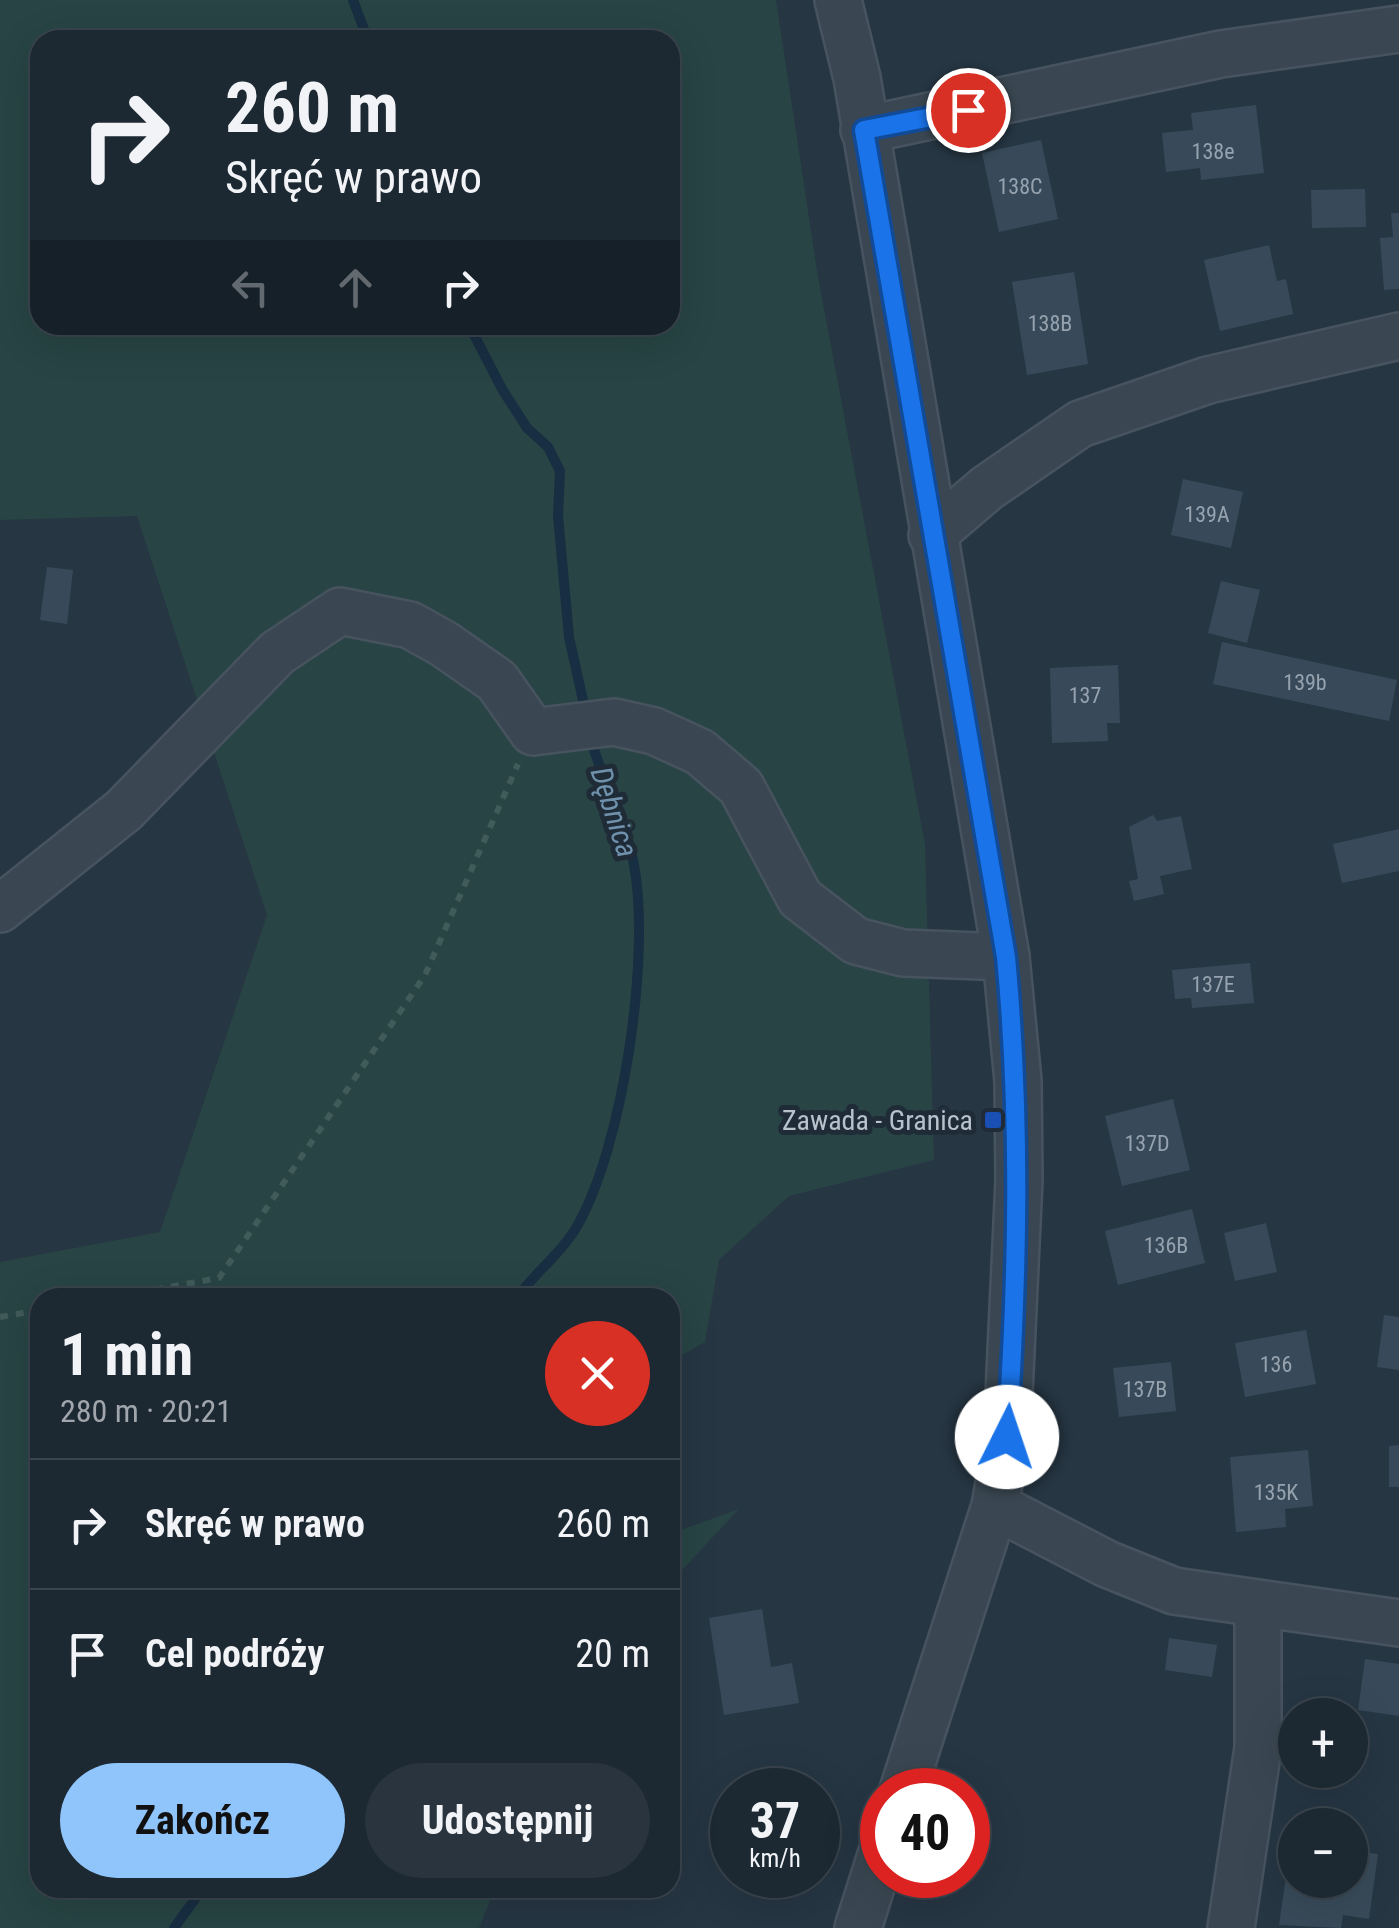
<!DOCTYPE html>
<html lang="pl">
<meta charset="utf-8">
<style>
:root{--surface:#1c2832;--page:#29343e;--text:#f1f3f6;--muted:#a0a6ac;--line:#3a444d;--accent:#8fc5fa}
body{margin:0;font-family:"Roboto Condensed",sans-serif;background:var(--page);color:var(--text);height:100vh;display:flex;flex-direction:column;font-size:38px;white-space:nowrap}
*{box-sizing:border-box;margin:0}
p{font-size:32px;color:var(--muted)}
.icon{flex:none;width:55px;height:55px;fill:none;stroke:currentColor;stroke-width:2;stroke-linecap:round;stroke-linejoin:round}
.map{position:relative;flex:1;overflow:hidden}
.drawer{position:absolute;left:30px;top:1288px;width:650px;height:610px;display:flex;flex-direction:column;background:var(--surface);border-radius:30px;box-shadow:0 10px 40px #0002,0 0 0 2px var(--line)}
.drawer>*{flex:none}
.guide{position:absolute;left:30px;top:30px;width:650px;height:305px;border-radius:30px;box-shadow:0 10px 40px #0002,0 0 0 2px var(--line);background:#1c2832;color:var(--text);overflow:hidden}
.buttons{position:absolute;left:1278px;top:1698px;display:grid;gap:20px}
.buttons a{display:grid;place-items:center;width:90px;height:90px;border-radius:50%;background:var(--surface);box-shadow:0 10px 40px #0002,0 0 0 2px var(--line);font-size:50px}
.speed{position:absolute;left:710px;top:1768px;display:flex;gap:20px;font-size:50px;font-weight:700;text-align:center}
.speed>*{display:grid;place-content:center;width:130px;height:130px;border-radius:50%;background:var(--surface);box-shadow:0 10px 40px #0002,0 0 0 2px var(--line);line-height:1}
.speed small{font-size:25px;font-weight:400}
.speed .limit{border:15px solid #d22;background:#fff;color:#111}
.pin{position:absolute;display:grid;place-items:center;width:85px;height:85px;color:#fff;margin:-42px;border:5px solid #fff;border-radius:50%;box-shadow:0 2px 10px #0007}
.me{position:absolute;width:110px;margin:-55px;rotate:4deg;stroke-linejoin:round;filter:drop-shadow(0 0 8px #0008)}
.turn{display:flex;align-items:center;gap:35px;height:210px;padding:0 30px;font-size:45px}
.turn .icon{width:130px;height:130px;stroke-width:2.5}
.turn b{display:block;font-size:70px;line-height:85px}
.lanes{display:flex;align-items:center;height:95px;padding:0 30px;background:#0003;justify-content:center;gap:50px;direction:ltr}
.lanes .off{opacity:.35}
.round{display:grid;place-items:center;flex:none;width:105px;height:105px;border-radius:52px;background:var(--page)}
.summary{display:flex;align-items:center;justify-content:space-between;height:170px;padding:0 30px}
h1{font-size:60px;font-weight:700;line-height:75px}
.button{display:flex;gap:20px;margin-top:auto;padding:20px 30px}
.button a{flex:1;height:115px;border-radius:60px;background:var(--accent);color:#111;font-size:40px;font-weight:700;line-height:115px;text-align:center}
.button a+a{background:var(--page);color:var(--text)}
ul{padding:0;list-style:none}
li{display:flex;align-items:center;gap:30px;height:130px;padding:0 30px;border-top:2px solid var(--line)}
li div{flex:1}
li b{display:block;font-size:38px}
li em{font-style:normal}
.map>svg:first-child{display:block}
</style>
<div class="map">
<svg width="1399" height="1928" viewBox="0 0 1399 1928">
<rect width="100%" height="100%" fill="#263643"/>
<g fill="#284444" fill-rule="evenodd">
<path d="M0,0H776L818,277L925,844L934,1160L789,1196L719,1260L705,1342L670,1362V1298H40V1888H495L479,1928H0V1262L160,1232L267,915L137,516L0,520ZM40,40H670V325H40Z"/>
<polygon points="739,1509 670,1583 670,1534"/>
</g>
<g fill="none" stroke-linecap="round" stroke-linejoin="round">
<g stroke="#182e42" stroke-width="10">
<polyline points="353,0 368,40"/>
<polyline points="469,325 502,389 527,428 548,447 560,471 558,516 569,637 586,714"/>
<path d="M517,1298C534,1273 561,1254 576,1228C623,1148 651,956 634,865C626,820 601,780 590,736"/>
<polyline points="174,1928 203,1888"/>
</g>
</g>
<g fill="#384a59">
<polygon points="1256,105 1264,173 1201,180 1200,168 1166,172 1162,133 1193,130 1191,113"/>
<polygon points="1041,140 1058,219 999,232 982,153"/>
<polygon points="1365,189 1366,227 1312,228 1311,190"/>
<polygon points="1391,213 1399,213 1399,289 1384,290 1380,238 1393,237"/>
<polygon points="1269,245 1277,281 1286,279 1293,314 1220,331 1204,260"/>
<polygon points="1074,272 1088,364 1027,375 1012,282"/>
<polygon points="1183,479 1243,492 1231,548 1171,535"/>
<polygon points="47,567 73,570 67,624 40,620"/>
<polygon points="1221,581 1260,590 1247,643 1208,633"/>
<polygon points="1222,642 1397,680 1389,721 1213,684"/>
<polygon points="1118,665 1120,723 1107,723 1108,741 1052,743 1050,668"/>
<polygon points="1153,815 1157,821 1181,816 1192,869 1160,876 1164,894 1134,901 1129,881 1138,879 1129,827"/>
<polygon points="1399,829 1399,871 1342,883 1333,844"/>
<polygon points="1250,963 1254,1003 1192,1008 1191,998 1175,999 1172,970"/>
<polygon points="1173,1099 1190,1170 1122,1186 1105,1116"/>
<polygon points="1192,1209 1205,1263 1118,1285 1105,1231"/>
<polygon points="1266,1223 1277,1272 1235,1281 1224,1233"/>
<polygon points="1384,1315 1399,1317 1399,1370 1377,1367"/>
<polygon points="1306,1330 1316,1384 1245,1397 1235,1343"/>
<polygon points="1171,1362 1176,1411 1119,1417 1113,1368"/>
<polygon points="1399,1445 1399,1487 1389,1487 1389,1446"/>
<polygon points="1308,1450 1313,1506 1285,1509 1286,1527 1236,1532 1230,1457"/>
<polygon points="762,1609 771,1667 792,1663 799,1703 724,1715 709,1618"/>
<polygon points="1169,1638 1217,1645 1212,1677 1165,1670"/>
<polygon points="1365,1659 1399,1664 1399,1716 1358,1710"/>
<polygon points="1291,1842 1295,1842 1295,1880 1350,1880 1350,1850 1378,1854 1369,1919 1343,1915 1341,1928 1279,1925"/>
</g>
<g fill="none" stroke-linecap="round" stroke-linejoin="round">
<g stroke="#47535f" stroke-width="50">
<g id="minor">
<polyline points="838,0 857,78 1006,957 1018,1081 1019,1180 1007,1437 995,1506 903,1790"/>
<polyline points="864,130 1221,54 1399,29"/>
<polyline points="932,535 987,488 1080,424 1208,380 1399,336"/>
<polyline points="0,909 124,810 277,653 340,611 410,625 444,644 497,681 533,732 614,722 654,731 700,752 741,787 800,898 856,941 903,953 1006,957"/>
<polyline points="995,1506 1107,1564 1174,1591 1399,1623"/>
<polyline points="858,1928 882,1852"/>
<polyline points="1231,1928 1258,1748 1258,1606"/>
</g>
</g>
<g stroke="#415b5a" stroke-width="6" stroke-dasharray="8 8" stroke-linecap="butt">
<polyline points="108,1298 219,1278 425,975 518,764"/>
<polyline points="0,1317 40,1310"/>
</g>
<use href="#minor" stroke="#3a4752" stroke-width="45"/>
</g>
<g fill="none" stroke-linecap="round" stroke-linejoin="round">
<g stroke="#114b97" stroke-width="25">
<path id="route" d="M968,110L864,130L1006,957C1021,1118 1018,1276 1007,1437"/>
</g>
<use href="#route" stroke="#1a73e8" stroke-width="18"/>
</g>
<rect fill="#1a4fb4" stroke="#1f2c38" stroke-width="4" x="983" y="1110" width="20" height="20" rx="5"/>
<g text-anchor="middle" stroke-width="10" stroke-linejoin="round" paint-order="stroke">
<g font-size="22" fill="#96a2ae">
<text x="1213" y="159">138e</text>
<text x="1020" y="194">138C</text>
<text x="1050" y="331">138B</text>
<text x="1207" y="522">139A</text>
<text x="1305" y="690">139b</text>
<text x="1085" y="703">137</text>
<text x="1213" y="992">137E</text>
<text x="1147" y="1151">137D</text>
<text x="1166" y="1253">136B</text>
<text x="1276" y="1372">136</text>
<text x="1145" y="1397">137B</text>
<text x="1276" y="1500">135K</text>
</g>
<g font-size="28" fill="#b8c2cc" stroke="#1f2c38" text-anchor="end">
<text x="973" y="1130">Zawada - Granica</text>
</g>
<g font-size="30" font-style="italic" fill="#7091ac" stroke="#1f2c38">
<text transform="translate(614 812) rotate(72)" y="10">Dębnica</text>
</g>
</g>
</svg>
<div class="buttons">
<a>+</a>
<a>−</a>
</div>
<div class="speed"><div>37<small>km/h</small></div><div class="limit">40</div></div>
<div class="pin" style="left:968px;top:110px;background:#d93025"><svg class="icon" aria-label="arrive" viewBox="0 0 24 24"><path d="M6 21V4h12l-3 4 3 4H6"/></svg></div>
<svg class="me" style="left:1007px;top:1437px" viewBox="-20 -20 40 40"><circle r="19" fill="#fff"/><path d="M0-13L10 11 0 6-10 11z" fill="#1a73e8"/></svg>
<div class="guide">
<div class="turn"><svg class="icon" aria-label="right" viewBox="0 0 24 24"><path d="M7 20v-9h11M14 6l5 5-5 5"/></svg><div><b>260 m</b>Skręć w prawo</div></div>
<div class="lanes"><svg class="icon off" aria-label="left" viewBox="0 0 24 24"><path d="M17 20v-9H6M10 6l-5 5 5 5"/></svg><svg class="icon off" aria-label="ahead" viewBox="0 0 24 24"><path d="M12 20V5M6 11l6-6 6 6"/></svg><svg class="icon" aria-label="right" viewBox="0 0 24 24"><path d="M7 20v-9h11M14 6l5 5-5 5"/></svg></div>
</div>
<section class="drawer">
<div class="summary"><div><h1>1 min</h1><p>280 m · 20:21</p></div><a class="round" style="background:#d93025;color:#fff"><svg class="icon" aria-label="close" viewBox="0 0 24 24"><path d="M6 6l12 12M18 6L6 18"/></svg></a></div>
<ul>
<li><svg class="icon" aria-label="right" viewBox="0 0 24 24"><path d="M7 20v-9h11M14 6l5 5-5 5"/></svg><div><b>Skręć w prawo</b></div><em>260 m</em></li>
<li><svg class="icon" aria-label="arrive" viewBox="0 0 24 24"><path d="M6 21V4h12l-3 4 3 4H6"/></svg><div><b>Cel podróży</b></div><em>20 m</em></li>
</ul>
<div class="button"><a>Zakończ</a><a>Udostępnij</a></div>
</section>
</div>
